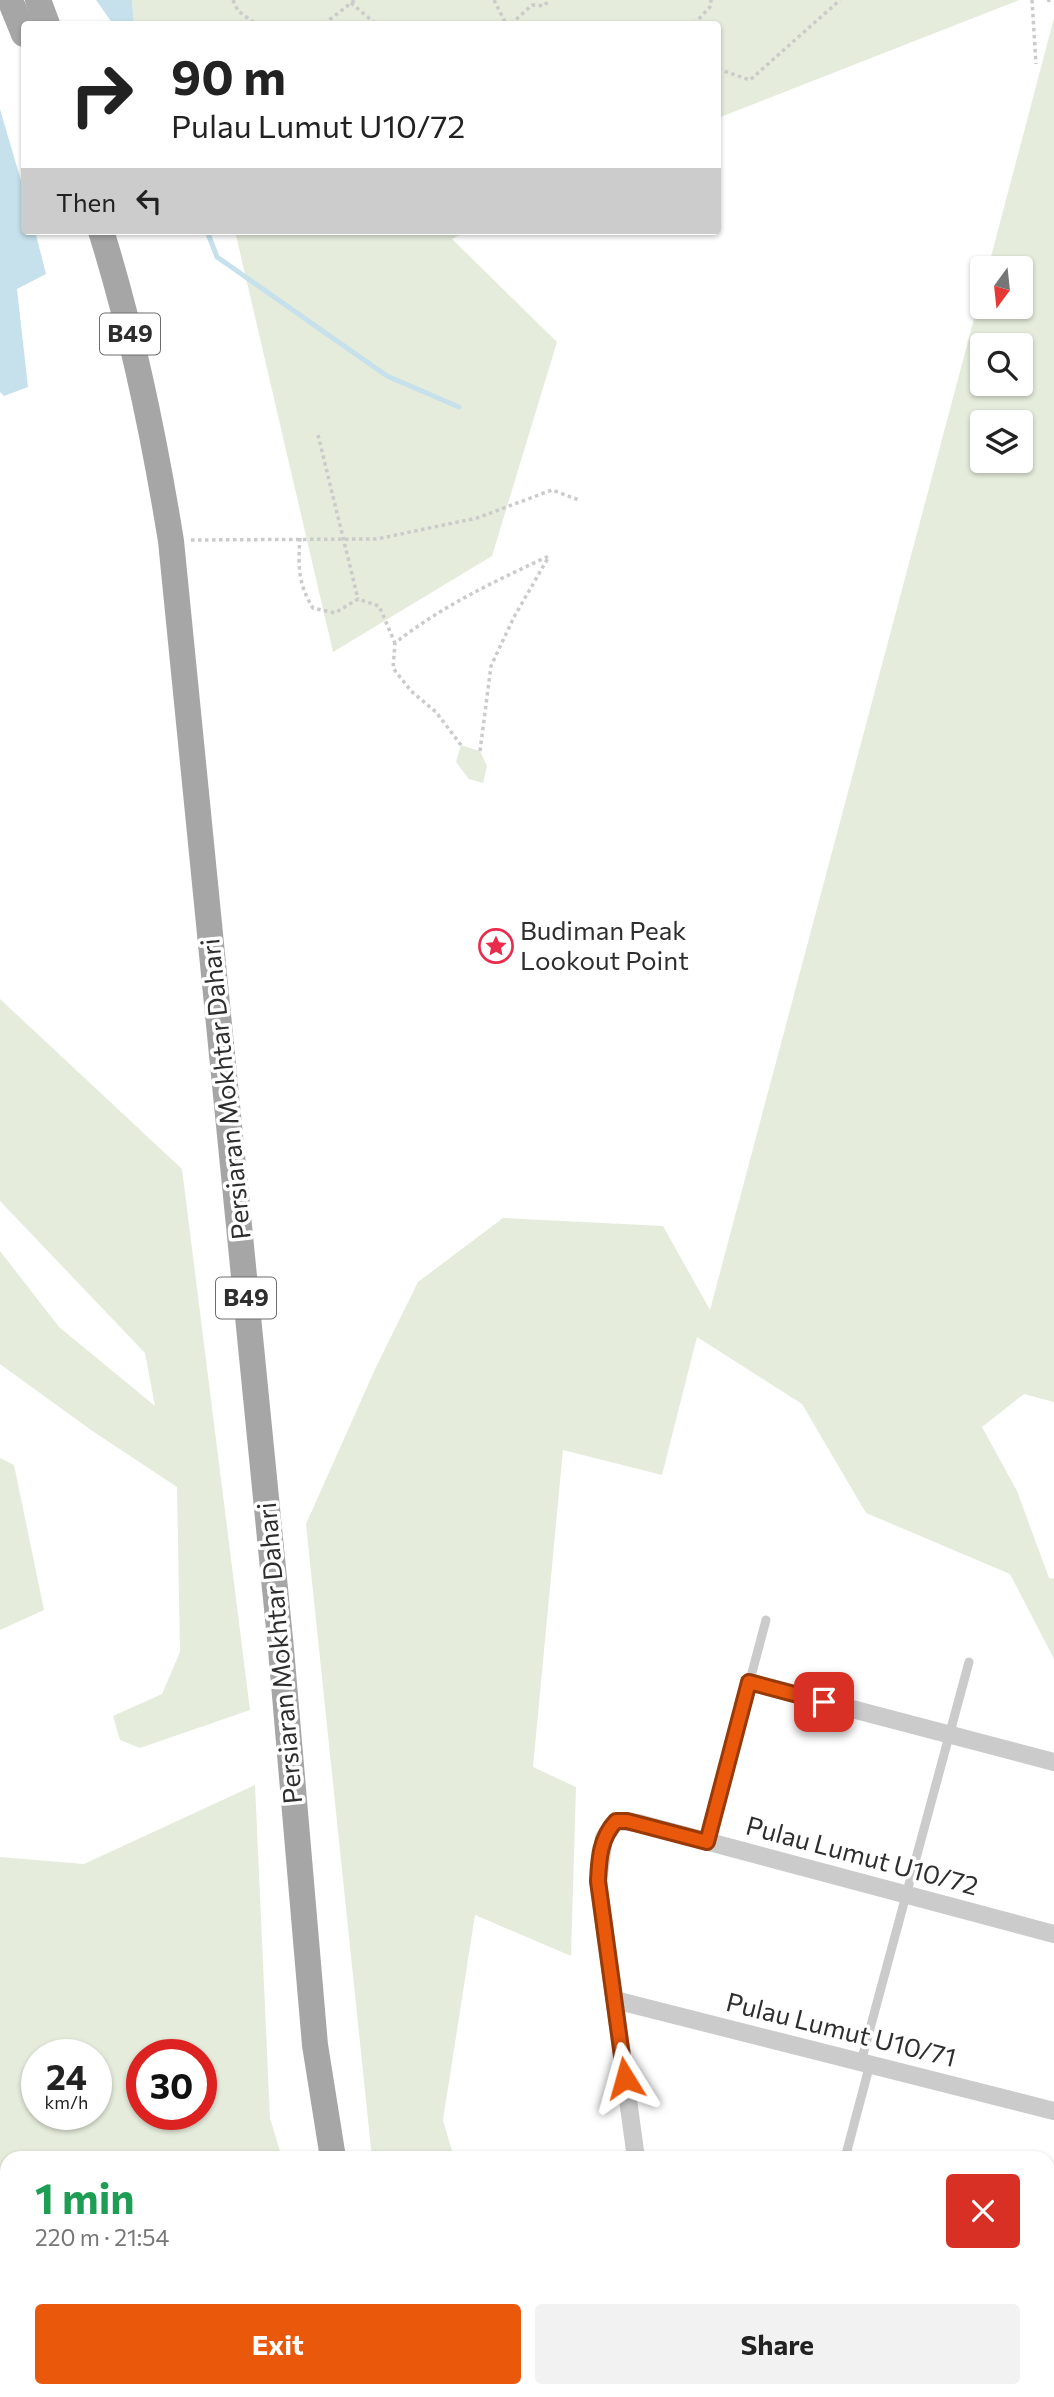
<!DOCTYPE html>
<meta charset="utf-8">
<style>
:root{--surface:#fff;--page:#f2f2f2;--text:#222;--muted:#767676;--accent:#ea580c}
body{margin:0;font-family:Commissioner,sans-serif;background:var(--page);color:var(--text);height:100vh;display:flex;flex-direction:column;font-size:26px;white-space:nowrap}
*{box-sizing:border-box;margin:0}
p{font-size:23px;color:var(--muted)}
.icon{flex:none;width:38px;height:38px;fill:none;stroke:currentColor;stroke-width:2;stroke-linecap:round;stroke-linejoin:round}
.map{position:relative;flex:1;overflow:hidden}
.sheet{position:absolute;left:0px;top:2151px;width:1055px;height:247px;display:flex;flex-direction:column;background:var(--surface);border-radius:21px 21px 0 0;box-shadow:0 2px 5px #0004}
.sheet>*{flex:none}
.banner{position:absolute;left:21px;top:21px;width:700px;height:214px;border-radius:7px;box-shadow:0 2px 5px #0004;background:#fff;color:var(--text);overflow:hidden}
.needle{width:46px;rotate:195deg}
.tools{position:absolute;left:970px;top:256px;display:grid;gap:14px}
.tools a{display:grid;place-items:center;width:63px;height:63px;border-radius:7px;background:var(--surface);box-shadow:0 2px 5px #0004;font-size:35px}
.speed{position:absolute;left:21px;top:2039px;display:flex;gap:14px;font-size:35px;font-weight:700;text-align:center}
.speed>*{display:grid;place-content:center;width:91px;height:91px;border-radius:50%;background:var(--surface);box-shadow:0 2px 5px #0004;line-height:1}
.speed small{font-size:18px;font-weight:400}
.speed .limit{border:10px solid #d22;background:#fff;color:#111}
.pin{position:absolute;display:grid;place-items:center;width:60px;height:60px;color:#fff;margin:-30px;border-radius:14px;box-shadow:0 4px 10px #0006}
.me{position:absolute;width:77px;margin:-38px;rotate:352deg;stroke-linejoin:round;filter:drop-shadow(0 0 5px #0008)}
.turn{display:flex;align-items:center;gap:24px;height:147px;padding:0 35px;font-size:32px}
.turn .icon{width:91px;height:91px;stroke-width:2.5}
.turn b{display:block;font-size:49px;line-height:60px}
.then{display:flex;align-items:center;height:66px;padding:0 35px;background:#0003;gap:14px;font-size:26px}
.round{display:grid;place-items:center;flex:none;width:74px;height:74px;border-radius:7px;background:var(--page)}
.head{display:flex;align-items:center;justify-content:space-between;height:119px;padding:0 35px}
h1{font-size:42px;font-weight:700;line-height:52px;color:#1e9e55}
.action{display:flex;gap:14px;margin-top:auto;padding:14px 35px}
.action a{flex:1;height:80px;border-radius:7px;background:var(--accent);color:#fff;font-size:28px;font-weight:700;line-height:80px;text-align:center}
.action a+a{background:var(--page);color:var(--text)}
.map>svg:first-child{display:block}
</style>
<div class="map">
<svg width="1054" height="2397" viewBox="0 0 1054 2397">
<rect width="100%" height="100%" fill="#fff"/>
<g fill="#e5ecdb" fill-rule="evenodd">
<polygon points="132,0 1019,0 718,118 718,24 134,24"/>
<path d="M1054,18V1402L1024,1394L982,1427L1017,1491L1049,1578L1054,1579V1659L1010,1574L866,1513L802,1404L697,1337L662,1475L563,1450L533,1767L576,1787L571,1956L475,1915L443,2120L454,2158H372L306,1524L376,1367L418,1282L503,1218L663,1226L710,1310L982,289V306H1020V268H988ZM982,345H1020V383H982ZM982,422H1020V460H982Z"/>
<polygon points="235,231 467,231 452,239 557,342 492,556 333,652"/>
<polygon points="461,745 480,751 487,766 483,783 469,779 456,762"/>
<polygon points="0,999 182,1169 250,1710 140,1748 120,1740 113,1716 162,1694 180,1652 177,1487 91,1430 0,1364 0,1251 59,1327 155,1406 145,1353 0,1201"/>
<polygon points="0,1458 14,1465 44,1610 0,1630"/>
<path d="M255,1785L270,2118L282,2158H7V2390H371L375,2397H0V1857L84,1864ZM37,2054H96V2114H37ZM142,2054H201V2114H142Z"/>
<polygon points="467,2391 554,2391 559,2397 471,2397"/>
</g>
<g fill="#c6e1ec">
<polygon points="96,0 132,0 134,24 113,24"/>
<polygon points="0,109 24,191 24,231 35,231 46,274 17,289 28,387 4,396 0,392"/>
</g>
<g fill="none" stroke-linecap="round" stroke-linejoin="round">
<polyline stroke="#c6e1ec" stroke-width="5" points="207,231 217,257 387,376 459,407"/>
<g stroke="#cbcbcb" stroke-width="3.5" stroke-dasharray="3.5 3.5" stroke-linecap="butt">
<polyline points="233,0 238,11 256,24"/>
<polyline points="494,0 506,24"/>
<polyline points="1032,0 1036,64"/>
<polyline points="1047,0 1054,1"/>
<polyline points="351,3 376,24"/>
<polyline points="324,24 355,0"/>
<polyline points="511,24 532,5 544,6 549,0"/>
<polyline points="694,24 711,6 711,0"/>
<polyline points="718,69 750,80 840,0"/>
<polyline points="318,435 358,599"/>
<path d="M300,538C298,566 298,584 313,608L335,613L358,599L379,606L395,643"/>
<polyline points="191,540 377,539 477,518 552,490 579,500"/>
<path d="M461,745L436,712L411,691L393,668L395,643C442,606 495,581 549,556"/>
<polyline points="480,751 491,666 514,617 548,558"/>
</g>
<g stroke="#cbcbcb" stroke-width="9">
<polyline points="707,1842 766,1620"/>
<polyline points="861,2062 969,1662"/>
<polyline points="845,2158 870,2064"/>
</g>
<g stroke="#cbcbcb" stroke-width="18">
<polyline points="749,1682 1054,1762"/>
<polyline points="615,2000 1054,2111"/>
<polyline points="636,2158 598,1881 604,1838 616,1821 638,1823 1054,1934"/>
<polyline points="1048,2263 1054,2264"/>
<polyline points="773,2390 777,2397"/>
<polyline points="888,2390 913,2397"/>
</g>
<g stroke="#a6a6a6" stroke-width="26">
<polyline points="10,0 24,34"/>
<polyline points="38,0 47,24"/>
<path d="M101,231C133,333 154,436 171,541L281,1649L315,2045L333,2158"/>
<polyline points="416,2390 419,2397"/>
</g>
</g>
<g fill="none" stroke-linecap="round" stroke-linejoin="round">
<g stroke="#983908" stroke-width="18">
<path id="route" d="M625,2078L598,1881C599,1859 600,1838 616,1821H627L707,1842L749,1682L824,1702"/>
</g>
<use href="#route" stroke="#ea580c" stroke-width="12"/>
</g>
<defs>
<g id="sight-ring" transform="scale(1.75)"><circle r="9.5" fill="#fff" stroke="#e92b4c" stroke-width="1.5"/><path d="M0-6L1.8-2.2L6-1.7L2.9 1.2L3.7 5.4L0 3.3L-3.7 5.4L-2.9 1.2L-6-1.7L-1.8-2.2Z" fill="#e92b4c"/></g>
</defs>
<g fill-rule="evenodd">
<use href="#sight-ring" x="496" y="946"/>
</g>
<g text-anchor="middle" stroke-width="7" stroke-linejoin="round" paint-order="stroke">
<g fill="#fff" stroke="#6d6d6d" stroke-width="2">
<rect x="100" y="313.5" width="60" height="41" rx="5"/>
<rect x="216" y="1277.5" width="60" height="41" rx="5"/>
</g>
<g font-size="24" font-weight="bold" fill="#2e2e2e">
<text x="130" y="342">B49</text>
<text x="246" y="1306">B49</text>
</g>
<g font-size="26" fill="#2e2e2e" stroke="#fff" text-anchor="start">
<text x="520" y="940">Budiman Peak<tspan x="520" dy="30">Lookout Point</tspan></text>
</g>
<g font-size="26" fill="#2e2e2e" stroke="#fff">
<text transform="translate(226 1089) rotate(-96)" y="9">Persiaran Mokhtar Dahari</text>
<text transform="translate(280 1653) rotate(-95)" y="9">Persiaran Mokhtar Dahari</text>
<text transform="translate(862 1856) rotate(15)" y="9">Pulau Lumut U10/72</text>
<text transform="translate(841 2030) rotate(14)" y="9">Pulau Lumut U10/71</text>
</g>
</g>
</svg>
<div class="tools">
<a><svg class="needle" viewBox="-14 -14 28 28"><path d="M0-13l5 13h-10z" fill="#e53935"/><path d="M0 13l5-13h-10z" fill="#767676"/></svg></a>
<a><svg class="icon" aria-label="search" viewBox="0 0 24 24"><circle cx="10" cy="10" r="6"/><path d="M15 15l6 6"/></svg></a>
<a><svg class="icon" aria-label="layers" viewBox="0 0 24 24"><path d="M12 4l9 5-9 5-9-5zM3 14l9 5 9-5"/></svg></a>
</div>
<div class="speed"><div>24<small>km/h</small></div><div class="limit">30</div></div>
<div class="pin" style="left:824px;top:1702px;background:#d93025"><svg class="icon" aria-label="arrive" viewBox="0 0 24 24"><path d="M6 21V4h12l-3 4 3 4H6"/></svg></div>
<svg class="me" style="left:625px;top:2078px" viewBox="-20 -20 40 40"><path d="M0-17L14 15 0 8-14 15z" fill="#ea580c" stroke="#fff" stroke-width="4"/></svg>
<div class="banner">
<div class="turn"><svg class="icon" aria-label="right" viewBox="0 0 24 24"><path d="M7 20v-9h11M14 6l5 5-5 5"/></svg><div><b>90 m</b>Pulau Lumut U10/72</div></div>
<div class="then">Then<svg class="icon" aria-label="left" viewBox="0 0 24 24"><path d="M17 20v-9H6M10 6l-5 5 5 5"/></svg></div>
</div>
<section class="sheet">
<div class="head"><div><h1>1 min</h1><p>220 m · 21:54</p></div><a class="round" style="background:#d93025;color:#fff"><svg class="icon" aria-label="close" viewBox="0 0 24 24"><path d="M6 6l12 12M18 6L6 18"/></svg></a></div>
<div class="action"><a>Exit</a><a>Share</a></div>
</section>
</div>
